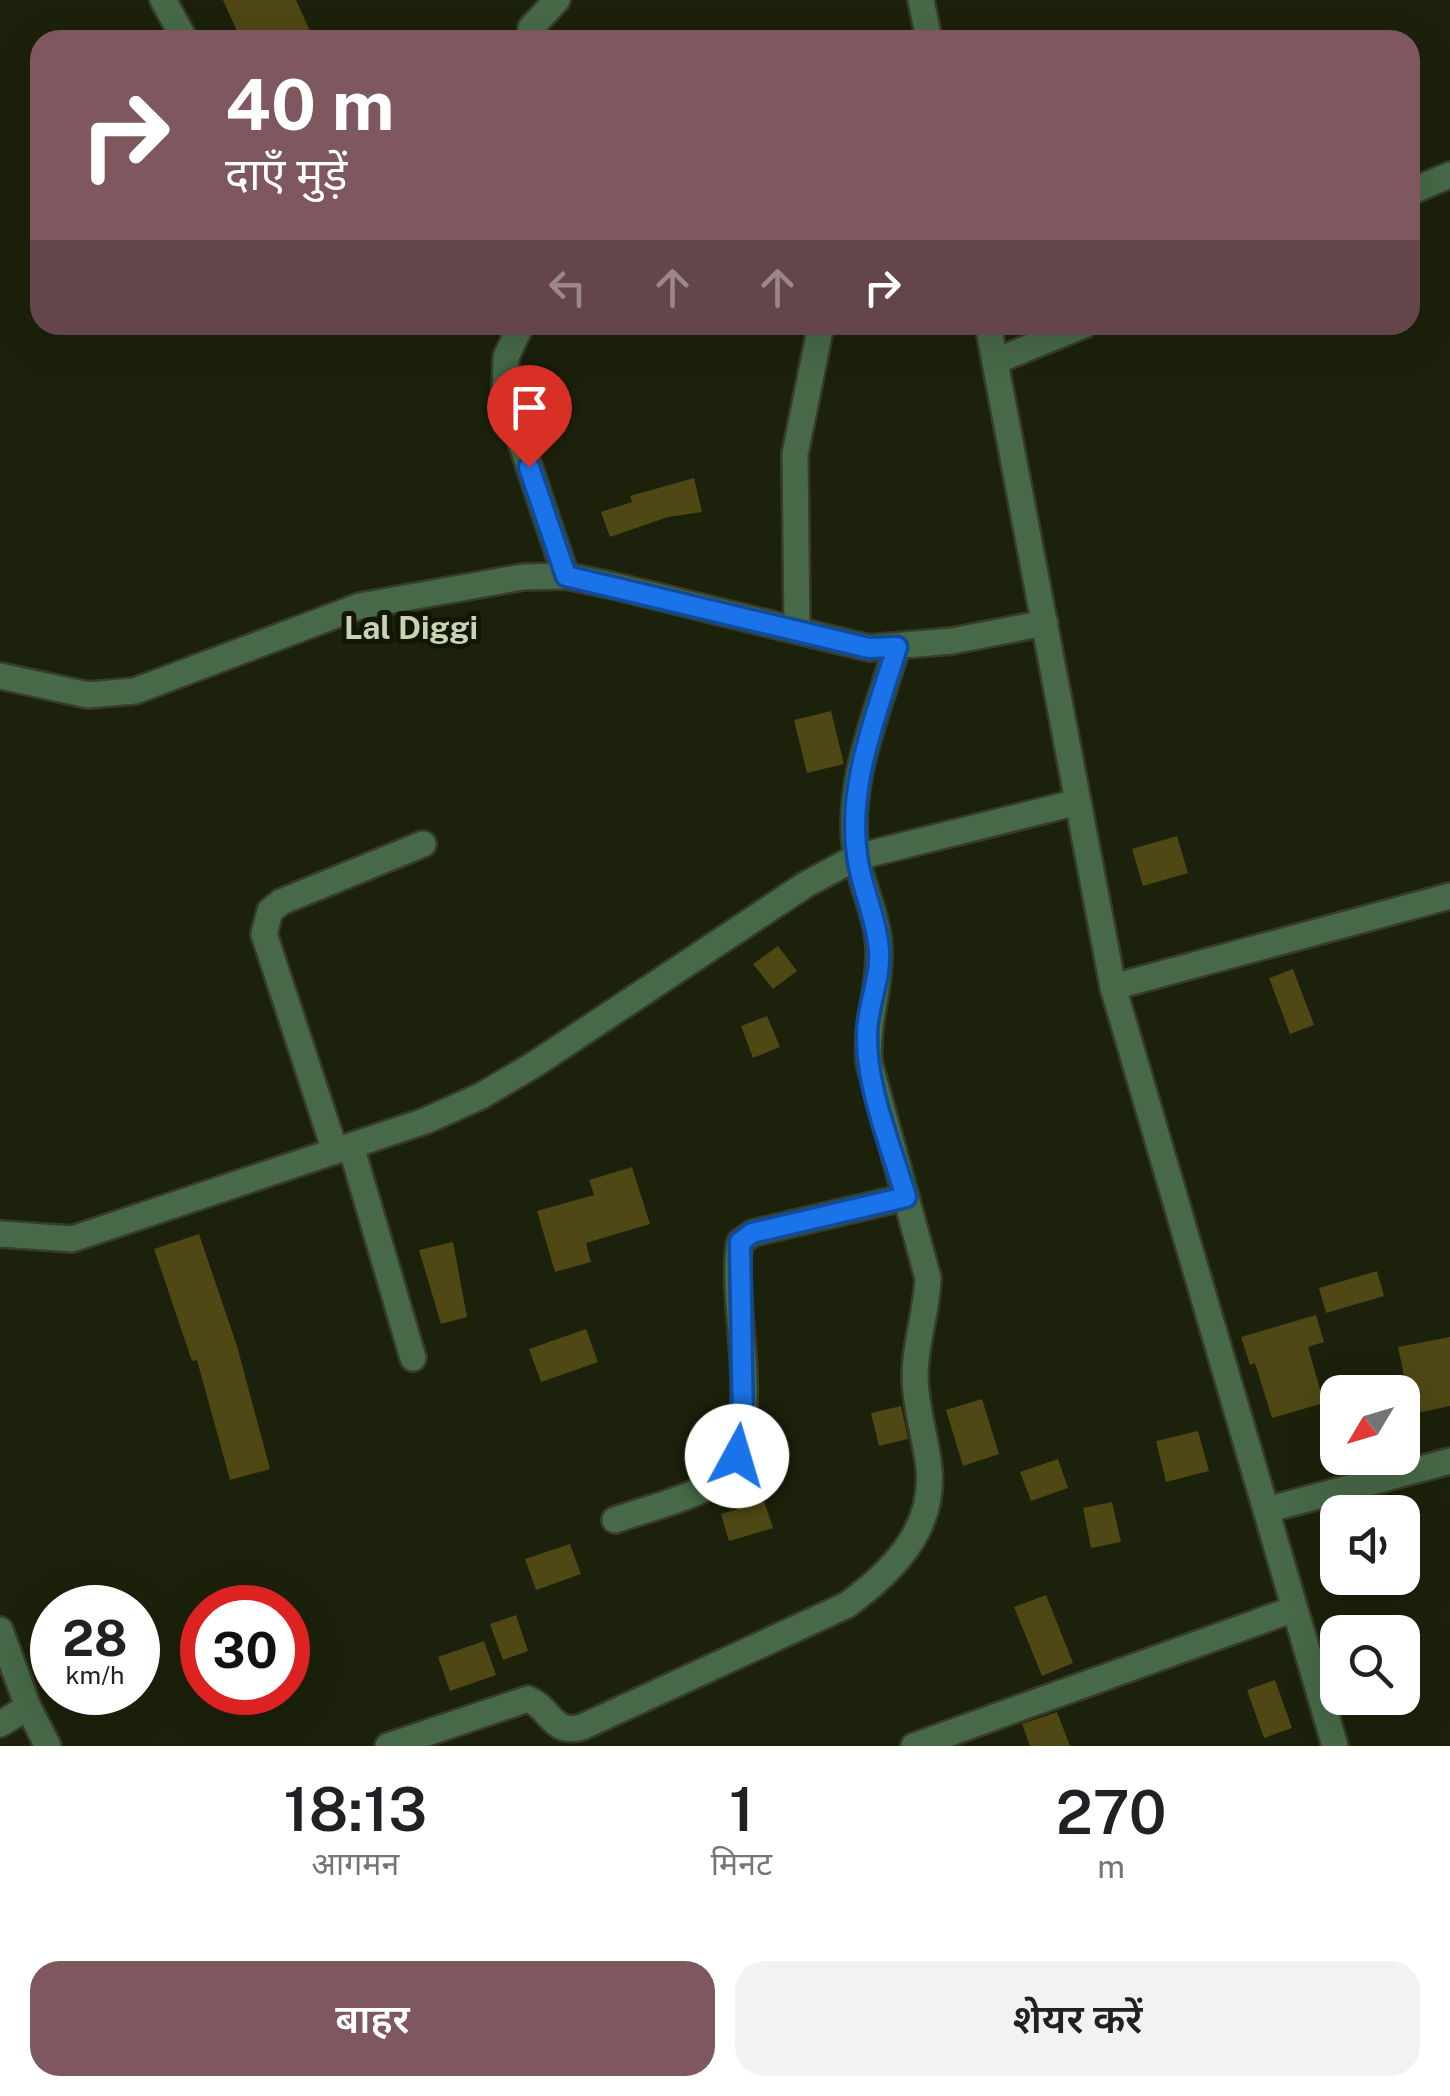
<!DOCTYPE html>
<html lang="hi">
<meta charset="utf-8">
<style>
:root{--surface:#fff;--page:#f2f2f2;--text:#202124;--muted:#757577;--accent:#7f575f}
body{margin:0;font-family:"Public Sans","Noto Sans Devanagari",sans-serif;background:var(--page);color:var(--text);height:100vh;display:flex;flex-direction:column;font-size:38px;white-space:nowrap}
*{box-sizing:border-box;margin:0}
p{font-size:32px;color:var(--muted)}
.icon{flex:none;width:55px;height:55px;fill:none;stroke:currentColor;stroke-width:2;stroke-linecap:round;stroke-linejoin:round}
.map{position:relative;height:1746px;overflow:hidden}
.details{display:flex;flex-direction:column;background:var(--surface);flex:1}
.details>*{flex:none}
.top-card{position:absolute;left:30px;top:30px;width:1390px;height:305px;border-radius:30px;box-shadow:0 10px 40px #0002;background:#7f575f;color:#fff;overflow:hidden}
.needle{width:65px;rotate:232deg}
.tools{position:absolute;left:1320px;top:1375px;display:grid;gap:20px}
.tools a{display:grid;place-items:center;width:100px;height:100px;border-radius:20px;background:var(--surface);box-shadow:0 10px 40px #0002;font-size:50px}
.speed{position:absolute;left:30px;top:1585px;display:flex;gap:20px;font-size:50px;font-weight:700;text-align:center}
.speed>*{display:grid;place-content:center;width:130px;height:130px;border-radius:50%;background:var(--surface);box-shadow:0 10px 40px #0002;line-height:1}
.speed small{font-size:25px;font-weight:400}
.speed .limit{border:15px solid #d22;background:#fff;color:#111}
.pin{position:absolute;display:grid;place-items:center;width:85px;height:85px;color:#fff;margin:-102px -42px;border-radius:50% 50% 50% 0;rotate:-45deg;box-shadow:0 0 10px #0007}
.pin .icon{rotate:45deg}
.me{position:absolute;width:110px;margin:-55px;rotate:6deg;stroke-linejoin:round;filter:drop-shadow(0 0 8px #0008)}
.turn{display:flex;align-items:center;gap:35px;height:210px;padding:0 30px;font-size:45px}
.turn .icon{width:130px;height:130px;stroke-width:2.5}
.turn b{display:block;font-size:70px;line-height:85px}
.lanes{display:flex;align-items:center;height:95px;padding:0 30px;background:#0003;justify-content:center;gap:50px;direction:ltr}
.lanes .off{opacity:.35}
.eta{display:flex;justify-content:space-evenly;align-items:center;height:170px;text-align:center}
.eta b{font-size:60px;font-weight:600;line-height:70px}
.primary-button{display:flex;gap:20px;margin-top:auto;padding:20px 30px}
.primary-button a{flex:1;height:115px;border-radius:30px;background:var(--accent);color:#fff;font-size:40px;font-weight:600;line-height:115px;text-align:center}
.primary-button a+a{background:var(--page);color:var(--text)}
.map>svg:first-child{display:block}
</style>
<div class="map">
<svg width="1450" height="1746" viewBox="0 0 1450 1746">
<rect width="100%" height="100%" fill="#1b210a"/>
<g fill="#4f4714">
<polygon points="223,0 296,0 314,40 241,40"/>
<polygon points="694,478 702,512 668,517 610,537 601,512 632,502 630,496"/>
<polygon points="831,711 844,764 807,773 794,720"/>
<polygon points="1177,836 1188,873 1143,886 1132,849"/>
<polygon points="778,946 797,971 773,989 753,964"/>
<polygon points="1293,969 1314,1025 1290,1034 1269,978"/>
<polygon points="767,1016 780,1047 753,1058 741,1026"/>
<polygon points="632,1167 650,1224 586,1243 591,1262 555,1272 537,1211 594,1195 589,1180"/>
<polygon points="199,1234 237,1346 270,1469 230,1480 197,1360 192,1361 154,1249"/>
<polygon points="453,1242 467,1317 441,1324 419,1250"/>
<polygon points="1377,1271 1384,1296 1326,1313 1319,1288"/>
<polygon points="1316,1315 1324,1342 1308,1347 1324,1403 1272,1418 1255,1363 1250,1365 1241,1337"/>
<polygon points="586,1329 598,1362 541,1382 529,1349"/>
<polygon points="1450,1337 1450,1406 1412,1414 1398,1347"/>
<polygon points="982,1399 999,1454 963,1466 946,1410"/>
<polygon points="901,1406 908,1439 879,1446 871,1413"/>
<polygon points="1198,1431 1209,1471 1166,1482 1156,1441"/>
<polygon points="1058,1459 1068,1488 1031,1501 1020,1472"/>
<polygon points="764,1501 773,1528 729,1541 721,1514"/>
<polygon points="1112,1502 1121,1542 1091,1548 1083,1508"/>
<polygon points="570,1544 581,1574 536,1590 525,1559"/>
<polygon points="1046,1595 1073,1663 1042,1676 1014,1607"/>
<polygon points="516,1615 528,1651 503,1660 490,1624"/>
<polygon points="484,1641 496,1675 450,1691 438,1657"/>
<polygon points="1275,1680 1292,1728 1264,1738 1247,1690"/>
<polygon points="1057,1712 1070,1746 1030,1746 1022,1724"/>
</g>
<g fill="none" stroke-linecap="round" stroke-linejoin="round">
<g stroke="#363c26" stroke-width="30">
<g id="minor">
<polyline points="163,0 185,40"/>
<polyline points="921,0 929,40"/>
<polyline points="530,40 531,28 557,0"/>
<polyline points="1410,192 1450,175"/>
<polyline points="521,325 506,357 505,395 566,576"/>
<polyline points="988,325 1113,987 1335,1746"/>
<polyline points="996,361 1084,325"/>
<polyline points="797,630 795,454 821,325"/>
<polyline points="0,676 88,695 135,691 360,606 523,577 566,576 610,585 869,648 952,641 1045,623"/>
<polyline points="1113,987 1450,896"/>
<polyline points="351,1146 413,1358"/>
<polyline points="335,1151 264,934 270,911 281,902 423,844"/>
<polyline points="0,1234 72,1239 425,1121 481,1096 535,1064 805,885 857,857 1078,802"/>
<polyline points="1266,1510 1450,1461"/>
<path d="M615,1520C643,1510 675,1503 703,1489C776,1453 727,1309 740,1242L753,1233L906,1197"/>
<polyline points="0,1630 28,1707 0,1724"/>
<polyline points="28,1707 48,1746"/>
<path d="M388,1746L528,1699C552,1709 551,1735 582,1727L847,1605C893,1571 935,1529 929,1468C926,1438 915,1407 915,1376C915,1343 927,1311 928,1278L869,1062C866,1025 879,992 879,955C880,921 863,891 857,858C844,787 877,714 897,647"/>
<polyline points="914,1746 1294,1609"/>
</g>
</g>
<use href="#minor" stroke="#476947" stroke-width="25"/>
</g>
<g fill="none" stroke-linecap="round" stroke-linejoin="round">
<g stroke="#114b97" stroke-width="25">
<path id="route" d="M529,467L566,576L869,648L897,647C877,714 847,784 857,855C861,888 877,918 879,951C881,979 867,1007 867,1034C866,1088 891,1146 906,1197L752,1233L740,1242L743,1424L737,1456"/>
</g>
<use href="#route" stroke="#1a73e8" stroke-width="18"/>
</g>
<g text-anchor="middle" stroke-width="10" stroke-linejoin="round" paint-order="stroke">
<g font-size="32" font-weight="bold" fill="#c9d2b6" stroke="#121703">
<text x="411" y="639">Lal Diggi</text>
</g>
</g>
</svg>
<div class="tools">
<a><svg class="needle" viewBox="-14 -14 28 28"><path d="M0-13l5 13h-10z" fill="#e53935"/><path d="M0 13l5-13h-10z" fill="#757577"/></svg></a>
<a><svg class="icon" aria-label="sound" viewBox="0 0 24 24"><path d="M4 9h4l5-4v14l-5-4H4zM17 9q2 3 0 6"/></svg></a>
<a><svg class="icon" aria-label="search" viewBox="0 0 24 24"><circle cx="10" cy="10" r="6"/><path d="M15 15l6 6"/></svg></a>
</div>
<div class="speed"><div>28<small>km/h</small></div><div class="limit">30</div></div>
<div class="pin" style="left:529px;top:467px;background:#d93025"><svg class="icon" aria-label="arrive" viewBox="0 0 24 24"><path d="M6 21V4h12l-3 4 3 4H6"/></svg></div>
<svg class="me" style="left:737px;top:1456px" viewBox="-20 -20 40 40"><circle r="19" fill="#fff"/><path d="M0-13L10 11 0 6-10 11z" fill="#1a73e8"/></svg>
<div class="top-card">
<div class="turn"><svg class="icon" aria-label="right" viewBox="0 0 24 24"><path d="M7 20v-9h11M14 6l5 5-5 5"/></svg><div><b>40 m</b>दाएँ मुड़ें</div></div>
<div class="lanes"><svg class="icon off" aria-label="left" viewBox="0 0 24 24"><path d="M17 20v-9H6M10 6l-5 5 5 5"/></svg><svg class="icon off" aria-label="ahead" viewBox="0 0 24 24"><path d="M12 20V5M6 11l6-6 6 6"/></svg><svg class="icon off" aria-label="ahead" viewBox="0 0 24 24"><path d="M12 20V5M6 11l6-6 6 6"/></svg><svg class="icon" aria-label="right" viewBox="0 0 24 24"><path d="M7 20v-9h11M14 6l5 5-5 5"/></svg></div>
</div>
</div>
<section class="details">
<div class="eta">
<div><b>18:13</b><p>आगमन</p></div>
<div><b>1</b><p>मिनट</p></div>
<div><b>270</b><p>m</p></div>
</div>
<div class="primary-button"><a>बाहर</a><a>शेयर करें</a></div>
</section>
